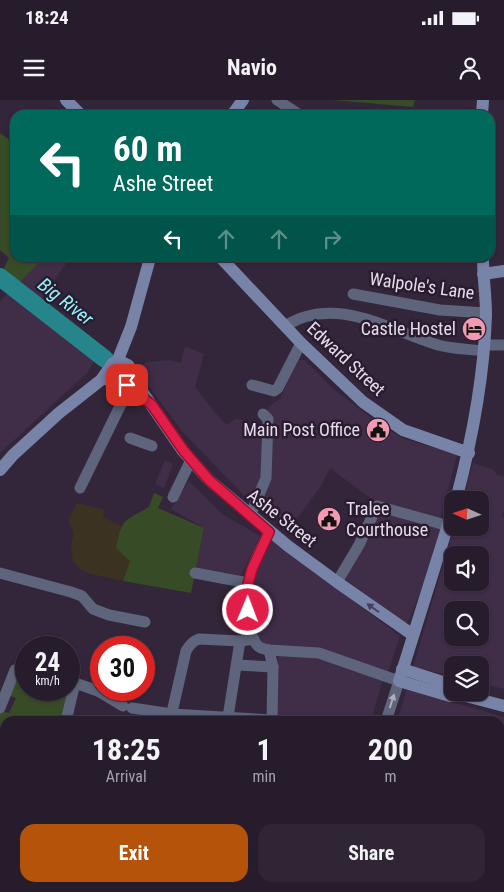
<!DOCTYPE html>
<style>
:root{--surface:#271c2c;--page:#2f2534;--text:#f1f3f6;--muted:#a4a1a9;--line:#433a48;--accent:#b45309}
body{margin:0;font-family:"Roboto Condensed",sans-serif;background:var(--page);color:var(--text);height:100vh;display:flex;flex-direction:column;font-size:19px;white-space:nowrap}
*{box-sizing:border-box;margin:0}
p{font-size:16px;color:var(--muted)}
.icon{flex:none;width:28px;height:28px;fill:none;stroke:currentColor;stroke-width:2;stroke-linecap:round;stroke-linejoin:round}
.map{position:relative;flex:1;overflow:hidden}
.panel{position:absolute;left:0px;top:616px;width:505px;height:176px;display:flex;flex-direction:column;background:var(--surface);border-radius:15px 15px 0 0;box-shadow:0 1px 4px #0004,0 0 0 1px var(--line)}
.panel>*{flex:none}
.banner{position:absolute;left:10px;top:10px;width:485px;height:152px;border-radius:15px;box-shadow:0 1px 4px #0004,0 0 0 1px var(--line);background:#00695c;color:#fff;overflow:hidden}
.needle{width:32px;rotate:273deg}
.buttons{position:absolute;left:444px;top:391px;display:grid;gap:10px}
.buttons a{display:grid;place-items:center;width:45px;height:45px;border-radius:10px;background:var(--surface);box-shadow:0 1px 4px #0004,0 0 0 1px var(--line);font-size:25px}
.speed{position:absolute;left:15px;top:536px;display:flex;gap:10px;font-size:25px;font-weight:700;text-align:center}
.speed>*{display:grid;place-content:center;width:65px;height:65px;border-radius:50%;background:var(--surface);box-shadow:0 1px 4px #0004,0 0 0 1px var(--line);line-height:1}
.speed small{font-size:12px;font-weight:400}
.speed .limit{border:8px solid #d22;background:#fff;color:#111}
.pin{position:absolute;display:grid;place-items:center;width:42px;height:42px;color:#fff;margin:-21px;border-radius:10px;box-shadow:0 2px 8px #0006}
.me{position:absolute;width:55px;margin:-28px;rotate:1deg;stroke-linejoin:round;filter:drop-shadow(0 0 4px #0008)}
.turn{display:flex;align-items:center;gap:18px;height:105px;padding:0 20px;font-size:22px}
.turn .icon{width:65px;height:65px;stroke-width:2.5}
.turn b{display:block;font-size:35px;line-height:42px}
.lanes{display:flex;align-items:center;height:48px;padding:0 20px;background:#0003;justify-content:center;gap:25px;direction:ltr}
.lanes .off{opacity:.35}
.eta{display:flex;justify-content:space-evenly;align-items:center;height:85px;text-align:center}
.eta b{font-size:30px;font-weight:700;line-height:35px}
.cta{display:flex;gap:10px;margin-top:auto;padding:10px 20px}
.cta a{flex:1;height:58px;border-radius:15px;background:var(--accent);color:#fff;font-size:20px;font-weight:700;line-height:58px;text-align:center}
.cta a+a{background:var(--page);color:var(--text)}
.status{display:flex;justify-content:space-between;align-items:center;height:35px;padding:0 25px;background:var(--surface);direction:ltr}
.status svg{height:14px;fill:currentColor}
header{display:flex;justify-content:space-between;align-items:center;height:65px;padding:0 20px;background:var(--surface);font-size:22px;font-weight:700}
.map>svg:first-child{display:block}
</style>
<div class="status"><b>18:24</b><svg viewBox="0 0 49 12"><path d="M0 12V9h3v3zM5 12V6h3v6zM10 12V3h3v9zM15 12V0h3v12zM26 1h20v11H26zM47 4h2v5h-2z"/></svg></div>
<header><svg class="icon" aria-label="menu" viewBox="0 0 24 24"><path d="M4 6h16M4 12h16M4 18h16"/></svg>Navio<svg class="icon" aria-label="person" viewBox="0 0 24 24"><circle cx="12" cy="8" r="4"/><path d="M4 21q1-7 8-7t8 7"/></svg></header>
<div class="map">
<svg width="504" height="792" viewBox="0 0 504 792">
<rect width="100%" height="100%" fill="#34263a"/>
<g fill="#402d48" fill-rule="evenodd">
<polygon points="44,158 70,158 43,196 40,207 40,215 96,258 87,273 0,353 0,201"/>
<polygon points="185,246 204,254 195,287 217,315 227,325 236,318 254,325 267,326 263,372 253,405 182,331 145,281 138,268 146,262 170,260 181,263"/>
<polygon points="298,260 305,260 332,288 374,320 402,338 457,355 440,420 373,400 330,368 321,386 291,427 257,405 271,333 268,307 280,299"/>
<polygon points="165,360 173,364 164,388 155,384"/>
<path d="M473,363L494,370L496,374L504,377V411L502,416L504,417V589L480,583V565H452V576L413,567L454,428H480V400H462ZM452,455H480V482H452ZM452,510H480V538H452Z"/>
<polygon points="189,381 222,414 260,436 240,477 196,469 204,428 171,409"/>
<polygon points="377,406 442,426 428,474 408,522 404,523 343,477"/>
<polygon points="272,440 400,536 387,575 331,554 261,545 253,511 253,478 269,441"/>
<polygon points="278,552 317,553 383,579 371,621 276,621"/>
<polygon points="407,589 504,617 504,664 500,662 500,621 397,621"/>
<polygon points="500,740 504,742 504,792 448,792 438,788 500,788"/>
<polygon points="150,788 245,788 244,792 148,792"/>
<polygon points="250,788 334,788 333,792 249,792"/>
<polygon points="349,788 397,788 395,792 349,792"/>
</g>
<polygon fill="#3b3222" points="77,403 105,410 103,417 121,426 117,448 130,461 123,481 91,474 83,471 73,462 71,446 74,432 68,420"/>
<g fill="#384b27">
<polygon points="334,0 415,0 413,7"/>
<polygon points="0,33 15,44 15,158 44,158 19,183 3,170 9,158 0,150"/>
<path d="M154,393L163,397L158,408L204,428L191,493L123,481L130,461L116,448C122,418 123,422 149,407Z"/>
<polygon points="18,576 26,578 26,590 49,590 59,592 60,590 69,590 62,621 5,621 5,670 3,674 0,674 0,613 1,611 9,613 16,598 8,595"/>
</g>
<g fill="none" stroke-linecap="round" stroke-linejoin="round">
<polyline stroke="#25858a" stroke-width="18" points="0,177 105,259"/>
<g stroke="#5d647b" stroke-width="11">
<polyline points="277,0 300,15"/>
<polyline points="353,194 440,210 486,213"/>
<path d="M285,226C335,194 389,230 438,245C452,249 469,249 483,251"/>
<polyline points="484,245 504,245"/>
<polyline points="252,285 274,291 278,288 301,243"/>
<polyline points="130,338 152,346"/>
<polyline points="80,388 125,296 122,287"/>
<polyline points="173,397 191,360"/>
<polyline points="250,416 266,378 268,319 263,314"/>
<path d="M269,432C263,444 256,457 252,470C246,487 244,532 258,546C261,549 265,549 269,550L319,553L399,581L386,621"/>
<polyline points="0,473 71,492 82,496 93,509 109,515 145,522"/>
<polyline points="195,473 248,483"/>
<polyline points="337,482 359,445 377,406 449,426"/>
<polyline points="269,550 273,567 272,621"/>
<polyline points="237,565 273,567"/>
<polyline points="75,583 98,591 123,606"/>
<polyline points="0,608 15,570 26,572"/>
<polyline points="132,608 172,614 272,620"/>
<polyline points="228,617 240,541"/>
<polyline points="66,621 75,583 69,582"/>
<path d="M170,621L186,551C190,544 193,541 199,539L240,541L254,539"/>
<polyline points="0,679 5,680"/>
<polyline points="500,687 504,688"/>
<polyline points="500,737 504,738"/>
<polyline points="122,788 136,792"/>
<polyline points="427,788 438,792"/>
<polyline points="110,792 111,788"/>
<polyline points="144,792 146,788"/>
<polyline points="343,792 343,788"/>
<polyline points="401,792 403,788"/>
</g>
<g stroke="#7883a8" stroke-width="12">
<polyline points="66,0 81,15"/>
<polyline points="232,15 243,0"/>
<polyline points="482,15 483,0"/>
<polyline points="221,158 301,243 363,302 403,330 469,353"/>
<polyline points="483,174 504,171"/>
<polyline points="117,262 131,227 150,158"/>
<polyline points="132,277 183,351 209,380 288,446 337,482 413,535"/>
<path d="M0,370L13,355L59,313L101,280L113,263L120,261L128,265C138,278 129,289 114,286L107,278V271"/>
<path d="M456,400C472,340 484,278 486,215C486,196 483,177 483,158"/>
<polyline points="452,412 399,581 450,596 462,595 504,606"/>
<polyline points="402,569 452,585"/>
<polyline points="9,788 17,792"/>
</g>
</g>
<defs><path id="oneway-solid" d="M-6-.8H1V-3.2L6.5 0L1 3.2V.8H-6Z" transform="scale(1.25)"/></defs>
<use fill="#45405a" href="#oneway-solid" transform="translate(373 508) rotate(-145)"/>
<use fill="#afacbd" href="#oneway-solid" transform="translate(392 601) rotate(-72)"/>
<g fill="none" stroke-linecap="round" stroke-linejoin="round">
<g stroke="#92132f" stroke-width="12">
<polyline id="route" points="127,285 152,305 184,351 209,380 269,432 252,469 248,484 248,510"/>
</g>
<use href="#route" stroke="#e11d48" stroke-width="9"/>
</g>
<defs>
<g id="hotel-disc" transform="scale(1.25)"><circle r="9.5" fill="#f19ab1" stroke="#2a1c30"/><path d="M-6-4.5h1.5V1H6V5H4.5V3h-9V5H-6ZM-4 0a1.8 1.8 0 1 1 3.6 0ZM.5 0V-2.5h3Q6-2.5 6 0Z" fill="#111"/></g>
<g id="civic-disc" transform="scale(1.25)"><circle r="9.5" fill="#f19ab1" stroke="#2a1c30"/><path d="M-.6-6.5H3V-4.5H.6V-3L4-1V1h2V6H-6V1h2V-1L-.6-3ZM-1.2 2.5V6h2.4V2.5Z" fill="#111"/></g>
</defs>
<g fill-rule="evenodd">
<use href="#hotel-disc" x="474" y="229"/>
<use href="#civic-disc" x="378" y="330"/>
<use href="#civic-disc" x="329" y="419"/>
</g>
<g text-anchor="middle" stroke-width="5" stroke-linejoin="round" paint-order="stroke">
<g font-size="18" fill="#e5dce9" stroke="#2a1c30">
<text transform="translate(422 186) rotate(8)" y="6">Walpole's Lane</text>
<text transform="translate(346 259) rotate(43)" y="6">Edward Street</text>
<text transform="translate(282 418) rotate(38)" y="6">Ashe Street</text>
</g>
<g font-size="18" fill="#e5dce9" stroke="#2a1c30" text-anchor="end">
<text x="456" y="235">Castle Hostel</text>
<text x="360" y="336">Main Post Office</text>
<text x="346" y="415" text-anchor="start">Tralee<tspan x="346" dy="21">Courthouse</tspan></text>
</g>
<g font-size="19" font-style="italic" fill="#94f5fa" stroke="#2a1c30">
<text transform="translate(66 201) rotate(38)" y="7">Big River</text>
</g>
</g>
</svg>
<div class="buttons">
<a><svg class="needle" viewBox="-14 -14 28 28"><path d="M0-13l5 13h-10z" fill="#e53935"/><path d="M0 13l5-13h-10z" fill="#a4a1a9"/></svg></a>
<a><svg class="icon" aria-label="sound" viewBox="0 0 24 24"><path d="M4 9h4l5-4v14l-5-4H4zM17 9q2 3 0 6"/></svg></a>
<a><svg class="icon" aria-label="search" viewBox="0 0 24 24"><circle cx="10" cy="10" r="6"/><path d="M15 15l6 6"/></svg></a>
<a><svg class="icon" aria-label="layers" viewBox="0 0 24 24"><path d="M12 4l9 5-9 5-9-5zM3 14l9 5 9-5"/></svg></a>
</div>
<div class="speed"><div>24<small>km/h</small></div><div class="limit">30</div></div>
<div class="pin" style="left:127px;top:285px;background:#d93025"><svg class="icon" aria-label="arrive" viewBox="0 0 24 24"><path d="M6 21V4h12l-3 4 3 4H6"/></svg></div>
<svg class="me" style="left:248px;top:510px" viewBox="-20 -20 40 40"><circle r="17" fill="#e11d48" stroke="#fff" stroke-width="3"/><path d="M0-11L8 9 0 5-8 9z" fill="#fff"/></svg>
<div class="banner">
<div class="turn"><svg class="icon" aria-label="left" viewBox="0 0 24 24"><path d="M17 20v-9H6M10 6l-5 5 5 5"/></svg><div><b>60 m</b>Ashe Street</div></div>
<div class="lanes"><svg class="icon" aria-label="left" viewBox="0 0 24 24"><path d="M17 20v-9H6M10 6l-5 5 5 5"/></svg><svg class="icon off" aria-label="ahead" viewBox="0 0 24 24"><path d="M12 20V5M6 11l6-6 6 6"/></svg><svg class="icon off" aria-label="ahead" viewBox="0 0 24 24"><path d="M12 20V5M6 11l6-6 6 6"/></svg><svg class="icon off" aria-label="right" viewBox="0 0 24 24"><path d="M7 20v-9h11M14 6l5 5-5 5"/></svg></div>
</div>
<section class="panel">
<div class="eta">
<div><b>18:25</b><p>Arrival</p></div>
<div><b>1</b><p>min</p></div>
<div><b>200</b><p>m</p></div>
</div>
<div class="cta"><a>Exit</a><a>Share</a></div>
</section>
</div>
